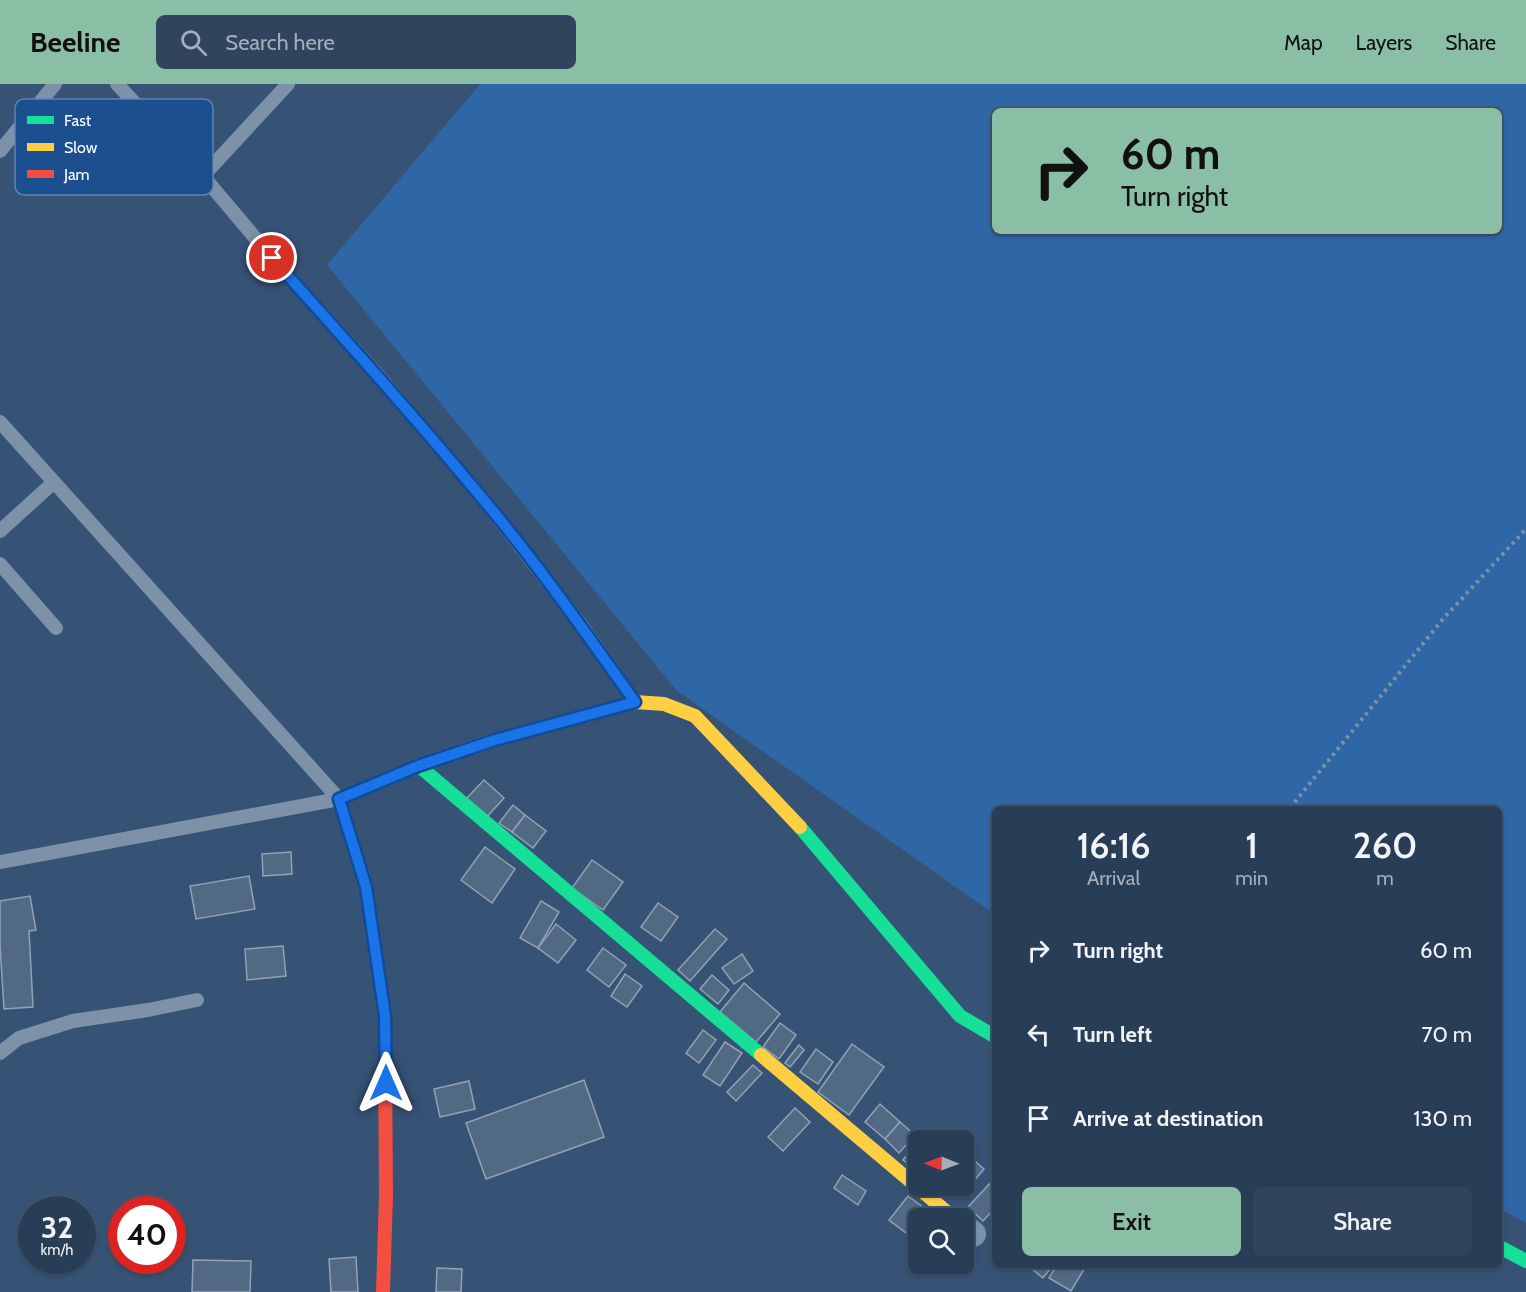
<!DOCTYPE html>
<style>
:root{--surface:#283e57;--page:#30455d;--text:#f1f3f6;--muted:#a5aeba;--line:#44576d;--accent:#8abfa5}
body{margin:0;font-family:Cabin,sans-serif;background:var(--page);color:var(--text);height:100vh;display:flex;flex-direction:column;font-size:22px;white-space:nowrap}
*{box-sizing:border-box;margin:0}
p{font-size:20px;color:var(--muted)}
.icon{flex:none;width:33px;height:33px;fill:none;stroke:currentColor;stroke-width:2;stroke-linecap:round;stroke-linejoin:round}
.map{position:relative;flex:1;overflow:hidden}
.sheet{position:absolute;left:992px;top:722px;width:510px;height:462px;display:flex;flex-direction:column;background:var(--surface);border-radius:9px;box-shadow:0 2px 4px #0004,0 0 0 2px var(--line)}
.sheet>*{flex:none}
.top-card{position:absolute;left:992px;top:24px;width:510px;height:126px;border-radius:9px;box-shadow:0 2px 4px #0004,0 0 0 2px var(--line);background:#8abfa5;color:#111;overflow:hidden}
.needle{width:39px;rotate:271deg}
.tools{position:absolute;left:908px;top:1046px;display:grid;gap:12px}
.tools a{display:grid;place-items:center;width:66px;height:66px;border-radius:9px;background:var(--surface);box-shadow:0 2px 4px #0004,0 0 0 2px var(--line);font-size:30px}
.speed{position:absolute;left:18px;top:1112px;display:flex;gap:12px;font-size:30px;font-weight:700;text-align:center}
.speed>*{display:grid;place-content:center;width:78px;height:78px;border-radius:50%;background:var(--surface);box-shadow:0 2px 4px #0004,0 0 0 2px var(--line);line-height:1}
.speed small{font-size:15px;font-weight:400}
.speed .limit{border:9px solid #d22;background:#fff;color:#111}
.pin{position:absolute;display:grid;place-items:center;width:51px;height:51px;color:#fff;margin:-26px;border:3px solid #fff;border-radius:50%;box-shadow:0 2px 6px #0007}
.me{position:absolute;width:66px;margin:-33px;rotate:0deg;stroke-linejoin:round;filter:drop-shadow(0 0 4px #0008)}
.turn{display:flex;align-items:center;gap:21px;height:126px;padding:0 30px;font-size:27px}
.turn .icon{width:78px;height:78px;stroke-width:2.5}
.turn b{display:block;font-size:42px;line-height:51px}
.eta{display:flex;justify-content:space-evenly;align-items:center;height:102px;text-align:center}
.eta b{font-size:36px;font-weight:600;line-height:42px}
.cta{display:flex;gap:12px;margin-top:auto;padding:12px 30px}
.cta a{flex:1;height:69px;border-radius:9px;background:var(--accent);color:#111;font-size:24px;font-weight:600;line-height:69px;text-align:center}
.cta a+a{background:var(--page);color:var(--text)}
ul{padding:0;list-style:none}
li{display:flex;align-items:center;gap:18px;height:84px;padding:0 30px}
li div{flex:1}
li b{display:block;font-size:22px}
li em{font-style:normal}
header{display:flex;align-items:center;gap:36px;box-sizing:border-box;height:84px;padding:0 30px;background:var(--accent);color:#111}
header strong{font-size:28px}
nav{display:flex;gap:33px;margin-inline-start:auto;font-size:21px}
.search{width:420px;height:54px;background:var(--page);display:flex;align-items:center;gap:15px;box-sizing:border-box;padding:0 21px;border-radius:9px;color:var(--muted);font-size:22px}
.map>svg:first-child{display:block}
</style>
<header>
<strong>Beeline</strong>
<div class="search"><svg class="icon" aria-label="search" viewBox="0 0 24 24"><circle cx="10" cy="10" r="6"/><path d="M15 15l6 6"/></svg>Search here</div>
<nav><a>Map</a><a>Layers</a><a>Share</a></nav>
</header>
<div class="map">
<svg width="1526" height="1208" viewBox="0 0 1526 1208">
<rect width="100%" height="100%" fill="#365274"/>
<path fill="#2f66a5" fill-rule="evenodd" d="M480,0H1526V1139L1499,1124L1498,724H994V830L677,607L327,181ZM994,27H1498V147H994Z"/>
<g fill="#526984" stroke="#92a2b6" stroke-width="1.5">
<polygon points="484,696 504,714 485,735 465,716"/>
<polygon points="513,721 525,731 512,748 499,739"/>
<polygon points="525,731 546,747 533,764 512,748"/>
<polygon points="485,763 515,785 492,819 461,796"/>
<polygon points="291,768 292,790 263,792 262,770"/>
<polygon points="592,776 623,798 603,826 572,804"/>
<polygon points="249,792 255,825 196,835 190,802"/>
<polygon points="30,812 36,846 29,847 33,923 4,925 0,862 0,817"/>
<polygon points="541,817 559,828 538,864 520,854"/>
<polygon points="658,819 678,833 661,857 641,843"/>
<polygon points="556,840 576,856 558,879 538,864"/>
<polygon points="715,845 727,855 690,897 678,886"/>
<polygon points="283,862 286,892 247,896 245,865"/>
<polygon points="603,864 626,881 609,903 587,886"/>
<polygon points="742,870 753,887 734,900 722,884"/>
<polygon points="625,890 642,902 627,923 611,912"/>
<polygon points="712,891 729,906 718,920 700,905"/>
<polygon points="744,899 780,930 756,958 720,928"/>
<polygon points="780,939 796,951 779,975 763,963"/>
<polygon points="703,946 716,956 699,979 686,969"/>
<polygon points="725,958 742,969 720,1002 703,991"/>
<polygon points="852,960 884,983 849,1031 818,1008"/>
<polygon points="799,961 804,966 790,983 785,979"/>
<polygon points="816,965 833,978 818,1000 800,988"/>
<polygon points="753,981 762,989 736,1017 727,1008"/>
<polygon points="584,996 604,1053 486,1095 466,1039"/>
<polygon points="469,997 475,1025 440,1033 434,1005"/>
<polygon points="880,1020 900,1038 885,1055 865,1038"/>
<polygon points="795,1024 810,1038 783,1067 768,1053"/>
<polygon points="900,1038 915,1051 899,1069 885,1055"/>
<polygon points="928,1046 940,1056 920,1056"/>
<polygon points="918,1058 918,1088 903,1076"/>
<polygon points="963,1067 984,1085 962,1111 951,1101 963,1101"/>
<polygon points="842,1091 866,1107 858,1121 834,1104"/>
<polygon points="994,1095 994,1125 983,1137 968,1123"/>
<polygon points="908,1112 938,1134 918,1134 918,1158 889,1136"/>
<polygon points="356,1173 358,1208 331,1208 329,1175"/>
<polygon points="193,1176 251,1177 250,1208 192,1208"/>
<polygon points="1026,1180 1054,1180 1043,1194"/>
<polygon points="1057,1180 1083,1180 1086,1182 1071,1207 1049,1194"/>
<polygon points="437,1184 462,1185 461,1208 436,1208"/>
</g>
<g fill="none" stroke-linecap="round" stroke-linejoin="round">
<polyline stroke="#7d92a8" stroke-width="4" stroke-dasharray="3 4.5" stroke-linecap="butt" points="1290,724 1443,535 1526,445"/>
<g stroke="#7d92a8" stroke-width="14">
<polyline points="117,0 203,92 272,174 376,289 484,416 582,542 635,618"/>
<polyline points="0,67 55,0"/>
<polyline points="203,92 288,0"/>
<polyline points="0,338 339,715"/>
<polyline points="0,447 54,398"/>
<polyline points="0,480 56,544"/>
<polyline points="0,778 339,715"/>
<polyline points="0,969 19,954 73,937 148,926 197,916"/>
</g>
<polyline stroke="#7d92a8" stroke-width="26" points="963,1142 973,1150"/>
<g stroke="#16e098" stroke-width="14">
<polyline points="419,682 761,971"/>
<polyline points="800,743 960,932 994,952"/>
<polyline points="385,969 385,932 366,803 339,715 419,682 462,667"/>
<polyline points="1498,1162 1526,1177"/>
</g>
<g stroke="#ffcf43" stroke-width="14">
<polyline points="462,667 495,656 635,618 664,620 695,632 800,743"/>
<polyline points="761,971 954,1134"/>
</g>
<polyline stroke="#f24e42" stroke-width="14" points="383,1208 386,1111 385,969"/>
</g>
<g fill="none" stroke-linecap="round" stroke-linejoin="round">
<g stroke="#114b97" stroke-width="15">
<path id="route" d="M272,174C343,253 414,332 482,414C537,479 586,549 635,618L495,656L418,682L339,715L366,803L385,932L386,999"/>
</g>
<use href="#route" stroke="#1a73e8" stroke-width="10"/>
</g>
<rect x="15" y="15" width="198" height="96" rx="9" fill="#1b4f8f" stroke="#5f84b1" stroke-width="1.5"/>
<rect x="27" y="32" width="27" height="8" fill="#16e098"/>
<rect x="27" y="59" width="27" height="8" fill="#ffcf43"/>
<rect x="27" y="86" width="27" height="8" fill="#f24e42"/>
<g font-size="16" fill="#fff">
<text x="64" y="42">Fast</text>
<text x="64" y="69">Slow</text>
<text x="64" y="96">Jam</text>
</g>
</svg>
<div class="tools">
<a><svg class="needle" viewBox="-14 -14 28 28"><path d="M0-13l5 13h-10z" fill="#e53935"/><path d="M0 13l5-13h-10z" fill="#a5aeba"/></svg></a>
<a><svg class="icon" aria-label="search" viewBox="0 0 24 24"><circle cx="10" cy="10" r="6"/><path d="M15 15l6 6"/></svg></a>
</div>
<div class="speed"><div>32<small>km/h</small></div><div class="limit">40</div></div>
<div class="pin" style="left:272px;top:174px;background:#d93025"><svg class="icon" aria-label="arrive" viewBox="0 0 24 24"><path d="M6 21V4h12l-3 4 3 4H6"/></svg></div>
<svg class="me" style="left:386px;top:999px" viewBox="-20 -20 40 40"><path d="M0-17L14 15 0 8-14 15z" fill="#1a73e8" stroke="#fff" stroke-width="4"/></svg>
<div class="top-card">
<div class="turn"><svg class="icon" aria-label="right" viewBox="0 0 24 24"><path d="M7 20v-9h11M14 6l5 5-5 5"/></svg><div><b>60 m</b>Turn right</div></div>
</div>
<section class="sheet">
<div class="eta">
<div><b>16:16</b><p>Arrival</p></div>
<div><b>1</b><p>min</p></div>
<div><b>260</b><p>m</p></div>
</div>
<ul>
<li><svg class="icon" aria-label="right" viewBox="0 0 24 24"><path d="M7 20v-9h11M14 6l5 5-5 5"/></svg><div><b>Turn right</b></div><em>60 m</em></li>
<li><svg class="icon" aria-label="left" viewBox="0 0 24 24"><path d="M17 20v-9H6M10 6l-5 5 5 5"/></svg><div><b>Turn left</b></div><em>70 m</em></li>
<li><svg class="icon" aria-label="arrive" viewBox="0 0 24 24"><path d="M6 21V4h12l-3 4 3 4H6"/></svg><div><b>Arrive at destination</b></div><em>130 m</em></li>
</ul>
<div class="cta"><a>Exit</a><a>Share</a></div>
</section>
</div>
